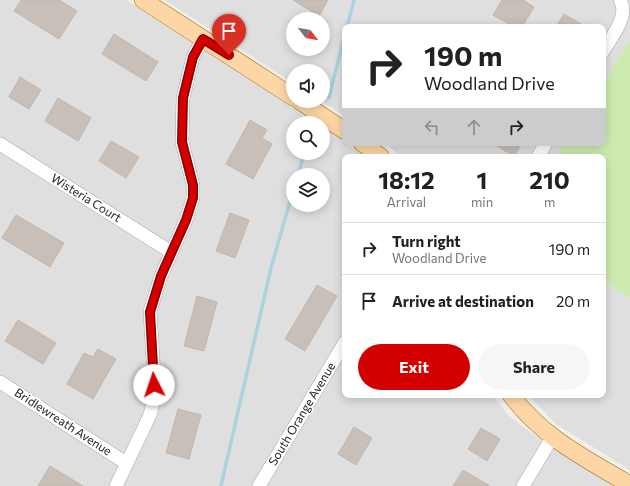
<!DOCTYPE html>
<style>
:root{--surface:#fff;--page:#f6f6f6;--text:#202124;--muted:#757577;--line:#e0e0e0;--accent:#d40000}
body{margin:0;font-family:Commissioner,sans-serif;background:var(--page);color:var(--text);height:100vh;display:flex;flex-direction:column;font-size:15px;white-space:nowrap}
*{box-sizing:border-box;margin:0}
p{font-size:13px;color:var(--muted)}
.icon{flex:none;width:22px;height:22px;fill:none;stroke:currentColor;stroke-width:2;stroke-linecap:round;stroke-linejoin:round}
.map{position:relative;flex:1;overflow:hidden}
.details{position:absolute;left:342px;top:154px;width:264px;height:244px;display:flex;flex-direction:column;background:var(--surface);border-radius:8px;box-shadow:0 2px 10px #0003}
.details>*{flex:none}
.top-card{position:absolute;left:342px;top:24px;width:264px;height:122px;border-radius:8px;box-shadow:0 2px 10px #0003;background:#fff;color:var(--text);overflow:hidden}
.needle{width:26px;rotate:121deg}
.fabs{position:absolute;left:286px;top:12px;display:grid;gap:8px}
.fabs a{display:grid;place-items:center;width:44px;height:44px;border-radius:50%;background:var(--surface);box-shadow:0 2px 10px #0003;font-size:20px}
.pin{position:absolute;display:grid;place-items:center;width:34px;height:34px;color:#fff;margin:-41px -17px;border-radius:50% 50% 50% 0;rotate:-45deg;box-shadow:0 0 4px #0007}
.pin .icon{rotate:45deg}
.me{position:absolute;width:44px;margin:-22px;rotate:356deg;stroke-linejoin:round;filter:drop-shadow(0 0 3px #0008)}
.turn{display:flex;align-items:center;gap:14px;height:84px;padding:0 16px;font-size:18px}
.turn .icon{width:52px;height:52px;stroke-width:2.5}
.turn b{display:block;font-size:28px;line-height:34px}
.lanes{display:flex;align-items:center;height:38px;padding:0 16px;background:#0003;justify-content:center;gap:20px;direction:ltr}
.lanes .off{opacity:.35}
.eta{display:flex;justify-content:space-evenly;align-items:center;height:68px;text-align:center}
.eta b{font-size:24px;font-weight:700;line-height:28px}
.cta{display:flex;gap:8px;margin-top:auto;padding:8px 16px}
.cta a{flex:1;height:46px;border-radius:24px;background:var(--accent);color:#fff;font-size:16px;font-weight:700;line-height:46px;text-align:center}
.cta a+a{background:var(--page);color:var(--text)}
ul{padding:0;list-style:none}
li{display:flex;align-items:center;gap:12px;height:52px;padding:0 16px;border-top:1px solid var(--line)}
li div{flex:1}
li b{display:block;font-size:15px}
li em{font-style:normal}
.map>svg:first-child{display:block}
</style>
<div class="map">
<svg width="630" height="486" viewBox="0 0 630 486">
<rect width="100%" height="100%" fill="#f2efe9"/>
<g fill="#e0dfdf" fill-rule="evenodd">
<path d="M0,0H126L318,123H293V153H323V127L364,155L367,157H345V395H492L509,416L530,432L615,486H0ZM293,175H323V205H293Z"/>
<path d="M165,0H630V40L603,83V27H345V116L321,101H323V71H293V83ZM293,19H323V49H293Z"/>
<polygon points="385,143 565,143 556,157 401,157"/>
<polygon points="603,281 630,298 630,470 556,424 528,395 603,395"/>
</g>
<polygon fill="#cdebb0" points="630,40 630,298 603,281 603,157 556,157 565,143 603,143 603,83"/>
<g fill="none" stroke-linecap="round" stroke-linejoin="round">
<g stroke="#aad3df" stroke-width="3.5">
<polyline points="347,27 354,0"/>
<polyline points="329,97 345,34"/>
<polyline points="298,175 304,153"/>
<polyline points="221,486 271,268 293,191"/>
</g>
</g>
<g fill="#c7bfb8" stroke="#c4b6ab">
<polygon points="21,0 59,0 77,11 59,39 14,11"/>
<polygon points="293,0 328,0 319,16"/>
<polygon points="502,0 523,0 534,7 522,27 514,27 493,15"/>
<polygon points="564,14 586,27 556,27"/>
<polygon points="114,34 158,62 146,81 102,54"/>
<polygon points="20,77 41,90 29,109 9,97"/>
<polygon points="58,98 91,118 78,141 45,121"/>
<polygon points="250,120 267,130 262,138 272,144 253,179 226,164"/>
<polygon points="111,141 139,157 126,178 99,161"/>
<polygon points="492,143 522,143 514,156"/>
<polygon points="230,213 249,220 235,258 216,251"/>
<polygon points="16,215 64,243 50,267 2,238"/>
<polygon points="317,285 337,296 305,351 285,339"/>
<polygon points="197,296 217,302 204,351 184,346"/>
<polygon points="18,320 56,343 43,364 5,341"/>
<polygon points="98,349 116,359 93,399 67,384 84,353 93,357"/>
<polygon points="178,409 201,415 189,459 166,453"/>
<polygon points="354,427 372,438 356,465 338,454"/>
<polygon points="481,428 500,439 487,461 468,449"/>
<polygon points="50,466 83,486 38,486"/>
<polygon points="463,470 490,486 453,486"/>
</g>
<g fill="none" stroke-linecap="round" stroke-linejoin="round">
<g stroke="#a9a9a9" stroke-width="14">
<g id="minor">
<path d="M603,51C611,38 630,15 620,0"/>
<polyline points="0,144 171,252"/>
<polyline points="538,157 546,143"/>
<polyline points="0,382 126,463"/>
<polyline points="116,486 150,415 155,394 150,311 161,276 186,220 193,198 193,185 182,142 183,98 193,57 203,39"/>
<polyline points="259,486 345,342"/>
<polyline points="523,486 552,438"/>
</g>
</g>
<g stroke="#a06b00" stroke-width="18">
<g id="major">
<polyline points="143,0 293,97"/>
<polyline points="300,101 345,131"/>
<polyline points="362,143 381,157"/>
<path d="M511,395C543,438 585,458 630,485"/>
</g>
</g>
<use href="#minor" stroke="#fff" stroke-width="13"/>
<use href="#major" stroke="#fcd6a4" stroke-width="17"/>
</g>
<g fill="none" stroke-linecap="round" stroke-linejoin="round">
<g stroke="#8a0000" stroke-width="10">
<polyline id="route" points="154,385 150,312 161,276 186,220 193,198 193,185 182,142 183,98 193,57 203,39 229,55"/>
</g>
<use href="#route" stroke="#d40000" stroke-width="7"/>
</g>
<g text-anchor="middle" stroke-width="3.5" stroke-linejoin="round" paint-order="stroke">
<g font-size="12" fill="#222" stroke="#fff">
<text transform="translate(86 198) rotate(32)" y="4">Wisteria Court</text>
<text transform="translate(302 414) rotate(-59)" y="4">South Orange Avenue</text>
<text transform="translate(63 422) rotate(33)" y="4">Bridlewreath Avenue</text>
</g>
</g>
</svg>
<div class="fabs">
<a><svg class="needle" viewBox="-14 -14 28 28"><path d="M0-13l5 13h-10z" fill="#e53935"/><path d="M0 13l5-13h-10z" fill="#757577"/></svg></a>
<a><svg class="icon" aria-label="sound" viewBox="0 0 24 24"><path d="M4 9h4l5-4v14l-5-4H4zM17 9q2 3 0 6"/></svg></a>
<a><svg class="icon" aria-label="search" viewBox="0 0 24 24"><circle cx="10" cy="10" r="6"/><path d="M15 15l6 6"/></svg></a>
<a><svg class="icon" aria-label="layers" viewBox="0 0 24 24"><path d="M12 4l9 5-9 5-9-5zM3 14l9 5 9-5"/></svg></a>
</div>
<div class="pin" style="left:229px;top:55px;background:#d93025"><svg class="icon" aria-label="arrive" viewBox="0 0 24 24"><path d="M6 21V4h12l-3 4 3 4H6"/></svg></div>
<svg class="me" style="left:154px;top:385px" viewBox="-20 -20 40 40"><circle r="19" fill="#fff"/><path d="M0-13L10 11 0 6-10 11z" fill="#d40000"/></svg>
<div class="top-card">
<div class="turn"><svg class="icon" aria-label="right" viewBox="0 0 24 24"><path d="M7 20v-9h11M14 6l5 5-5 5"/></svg><div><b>190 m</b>Woodland Drive</div></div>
<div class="lanes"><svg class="icon off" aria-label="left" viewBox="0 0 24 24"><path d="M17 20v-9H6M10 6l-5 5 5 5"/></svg><svg class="icon off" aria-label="ahead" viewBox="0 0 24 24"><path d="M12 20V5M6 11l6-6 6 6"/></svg><svg class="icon" aria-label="right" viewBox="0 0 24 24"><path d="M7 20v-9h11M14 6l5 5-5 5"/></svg></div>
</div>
<section class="details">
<div class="eta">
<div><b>18:12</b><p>Arrival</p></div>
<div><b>1</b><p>min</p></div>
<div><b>210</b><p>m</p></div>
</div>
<ul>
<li><svg class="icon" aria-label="right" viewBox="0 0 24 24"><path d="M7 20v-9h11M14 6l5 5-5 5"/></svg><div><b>Turn right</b><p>Woodland Drive</p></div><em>190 m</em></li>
<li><svg class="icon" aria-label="arrive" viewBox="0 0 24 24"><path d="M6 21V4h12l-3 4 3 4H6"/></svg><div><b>Arrive at destination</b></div><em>20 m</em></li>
</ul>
<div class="cta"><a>Exit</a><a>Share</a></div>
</section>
</div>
